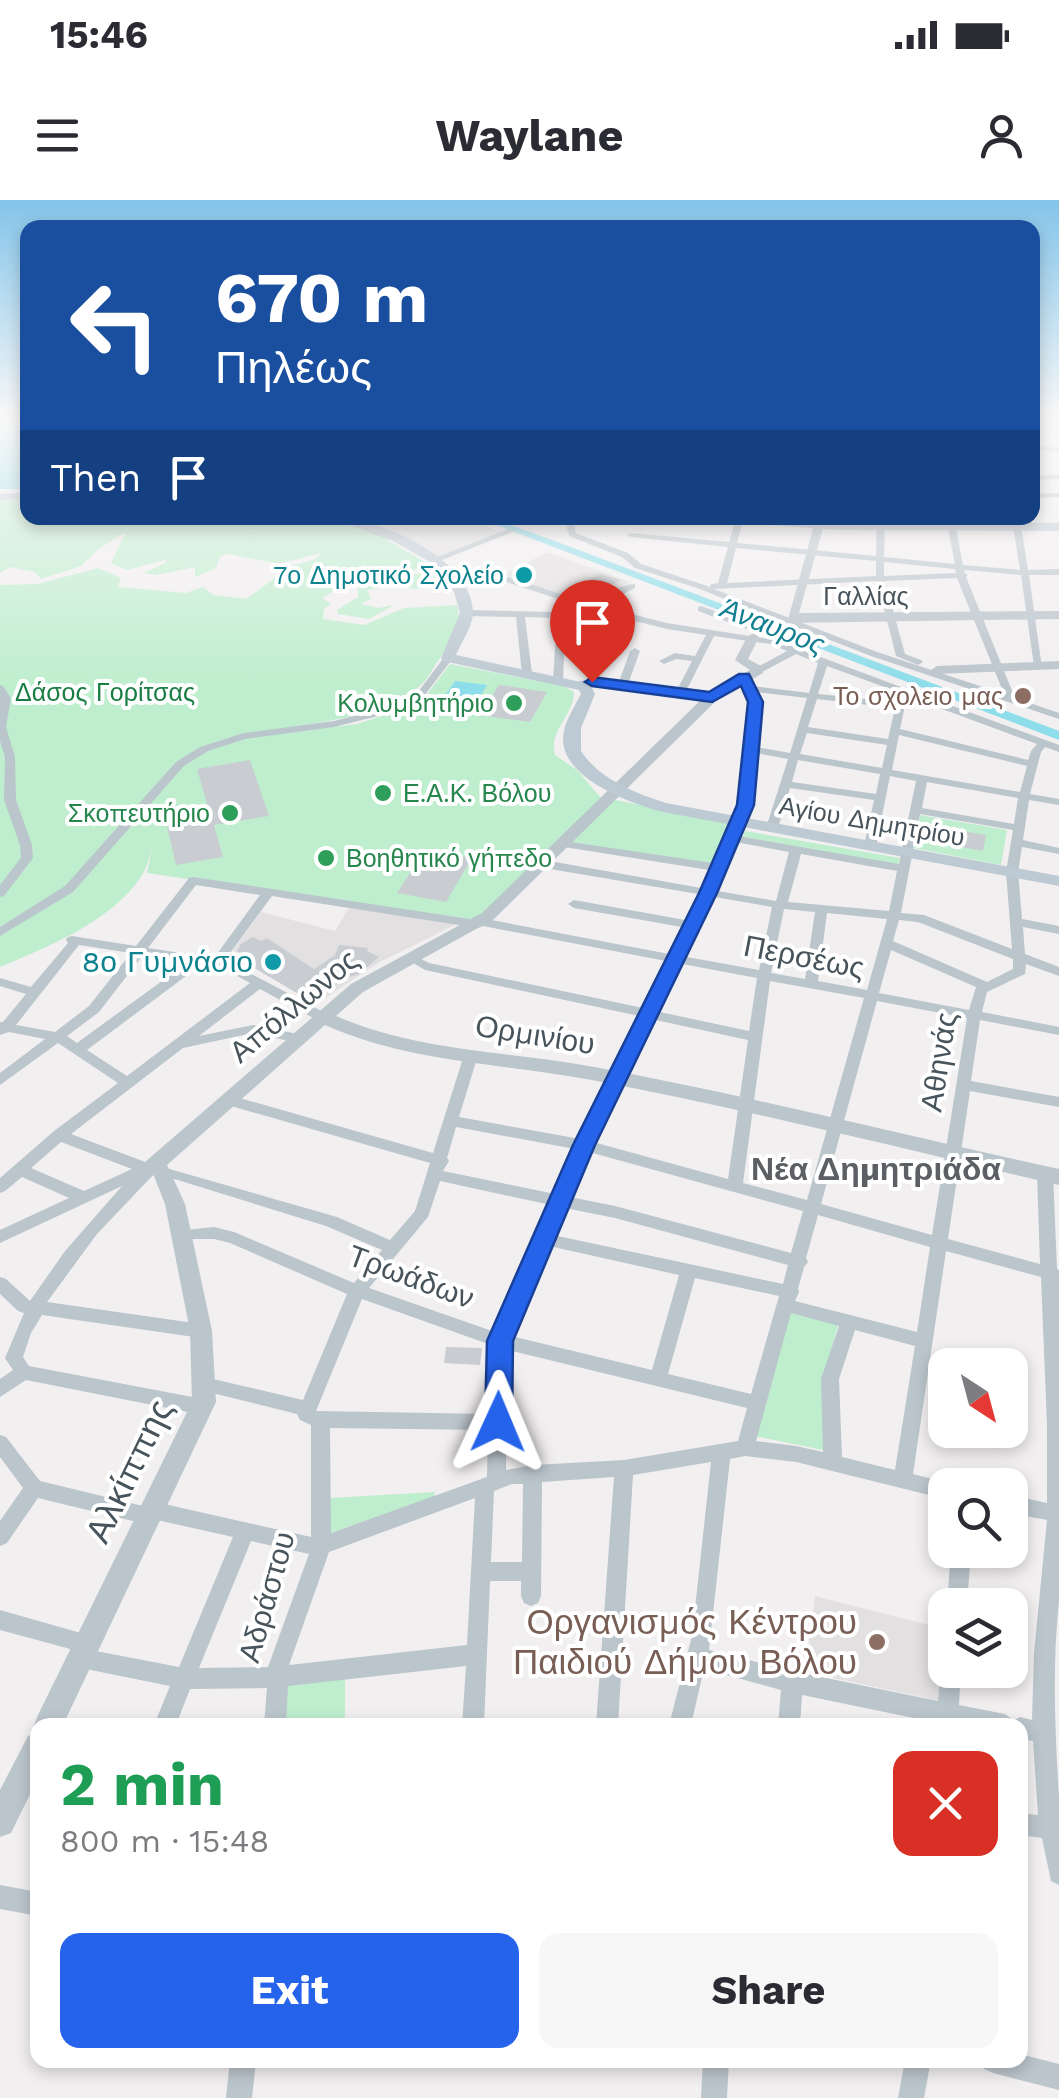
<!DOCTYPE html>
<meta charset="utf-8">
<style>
:root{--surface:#fff;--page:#f7f7f7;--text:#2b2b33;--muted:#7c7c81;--accent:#2563eb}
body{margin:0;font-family:"Work Sans",sans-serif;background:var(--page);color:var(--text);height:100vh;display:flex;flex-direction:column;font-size:38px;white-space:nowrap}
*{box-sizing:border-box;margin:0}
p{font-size:32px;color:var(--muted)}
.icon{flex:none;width:55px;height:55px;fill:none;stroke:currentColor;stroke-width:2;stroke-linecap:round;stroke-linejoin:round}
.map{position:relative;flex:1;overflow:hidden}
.drawer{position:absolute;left:30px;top:1518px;width:998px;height:350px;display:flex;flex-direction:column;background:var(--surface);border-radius:20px;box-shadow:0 5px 15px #0003}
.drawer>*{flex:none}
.hud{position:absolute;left:20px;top:20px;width:1020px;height:305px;border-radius:20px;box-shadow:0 5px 15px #0003;background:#1a4fa0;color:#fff;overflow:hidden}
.needle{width:65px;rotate:144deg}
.controls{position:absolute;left:928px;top:1148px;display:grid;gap:20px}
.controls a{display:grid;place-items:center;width:100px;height:100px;border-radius:20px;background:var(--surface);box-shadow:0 5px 15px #0003;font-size:50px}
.pin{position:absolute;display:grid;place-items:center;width:85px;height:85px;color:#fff;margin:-102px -42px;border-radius:50% 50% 50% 0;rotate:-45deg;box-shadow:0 0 10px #0007}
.pin .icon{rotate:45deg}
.me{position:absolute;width:110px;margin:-55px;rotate:1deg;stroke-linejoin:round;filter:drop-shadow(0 0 8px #0008)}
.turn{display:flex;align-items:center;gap:35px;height:210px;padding:0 30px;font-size:45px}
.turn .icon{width:130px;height:130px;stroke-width:2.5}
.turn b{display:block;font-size:70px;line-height:85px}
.then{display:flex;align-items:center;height:95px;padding:0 30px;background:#0003;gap:20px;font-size:38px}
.round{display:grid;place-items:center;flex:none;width:105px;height:105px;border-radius:20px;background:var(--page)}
.headline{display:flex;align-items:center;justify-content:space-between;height:170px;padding:0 30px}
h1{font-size:60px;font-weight:700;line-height:75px;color:#1e9e55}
.action{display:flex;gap:20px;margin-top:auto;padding:20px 30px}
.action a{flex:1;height:115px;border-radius:20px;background:var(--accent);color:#fff;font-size:40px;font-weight:700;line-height:115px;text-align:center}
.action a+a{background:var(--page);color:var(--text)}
.status{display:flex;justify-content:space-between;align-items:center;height:70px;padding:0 50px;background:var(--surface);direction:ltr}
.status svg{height:28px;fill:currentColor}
header{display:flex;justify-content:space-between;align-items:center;height:130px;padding:0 30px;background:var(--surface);font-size:45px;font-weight:700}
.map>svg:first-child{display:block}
</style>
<div class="status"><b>15:46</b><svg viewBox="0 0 49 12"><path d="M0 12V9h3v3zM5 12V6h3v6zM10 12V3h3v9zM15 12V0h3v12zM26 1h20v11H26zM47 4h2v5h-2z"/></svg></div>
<header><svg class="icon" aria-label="menu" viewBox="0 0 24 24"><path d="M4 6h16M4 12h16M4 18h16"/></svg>Waylane<svg class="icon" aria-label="person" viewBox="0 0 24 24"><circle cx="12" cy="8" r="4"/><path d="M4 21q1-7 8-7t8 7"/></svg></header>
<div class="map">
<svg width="1059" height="1898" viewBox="0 0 1059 1898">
<rect width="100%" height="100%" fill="#f2eff0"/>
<g fill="#e3e0e1">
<polygon points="357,318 466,318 503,333 439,357"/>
<polygon points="548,352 630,382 587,403 503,375"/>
<polygon points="349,708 459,723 378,763 316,804 236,757 234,749 261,712 335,731"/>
<polygon points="815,1396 945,1429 941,1501 805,1472"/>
</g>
<g fill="#bfeece">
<path d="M27,298L28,318L330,319L379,335L437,369L366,371L322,398L331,404L324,409L323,419L364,425L404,408L457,405L459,419L451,441L425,481L402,502L380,511L235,539L357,524L407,508L422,501L450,464L564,486L574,492C574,516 548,530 555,555L577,570L600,597L733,623L715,666L559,642L476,721L147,673L154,639C151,652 148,666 141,677C110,722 48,747 0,767V385L38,384L98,368L121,378L118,387L186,393L203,387L213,395L246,399L291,366L315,359L321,353L279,364L228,354L220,356L216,368L195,377V367L156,375L144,373L167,362L165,360L127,370L111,363L126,332L100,348L81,366L41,379L35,372L10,367L0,373V300Z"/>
<polygon points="442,372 448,383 417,389 394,386 367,390 371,399 361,404 378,408 394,405 369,419 338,414 337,410 358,397 358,387 364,386 366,378"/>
<polygon points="920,615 1007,630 1001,665 914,648"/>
<polygon points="745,631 900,658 898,665 743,637"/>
<polygon points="789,1112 838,1125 823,1183 823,1250 755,1236"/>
<polygon points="435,1292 434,1297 327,1334 330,1298"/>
<polygon points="345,1477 345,1520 285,1521 286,1482"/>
</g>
<g fill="#8dddea">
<rect x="0" y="220" width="27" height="69"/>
<polygon points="478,318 492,318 552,340 1059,531 1059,540"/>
<polygon points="455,481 487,485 467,517 433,513"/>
</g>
<g fill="#c9cdd2">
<polygon points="600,374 621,380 596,394 574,387"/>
<polygon points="499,485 547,492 530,522 480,515"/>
<polygon points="250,560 269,616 214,625 223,657 176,665 165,618 209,611 197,569"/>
<polygon points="928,625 986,635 983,651 924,640"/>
<polygon points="425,650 472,658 446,702 397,693"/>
<polygon points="253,737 261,741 267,738 314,769 335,755 339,745 368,748 367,751 379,757 359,774 346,778 312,802 236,757 242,754 237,751 241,744"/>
<polygon points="446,1147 482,1148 480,1165 444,1163"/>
</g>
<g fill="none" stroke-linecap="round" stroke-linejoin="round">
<g fill="#bbc5cc" fill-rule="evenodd">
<polygon points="1032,245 1059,248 1059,252 1032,249"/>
<polygon points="1059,275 1059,279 1032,280 1032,276"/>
<polygon points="1059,293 1059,297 1032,298 1032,294"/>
<path d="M564,318H572L576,333L628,353L641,364L710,387L711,384L718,383L728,347L631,337L627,335L631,333L729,342L736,318H744L737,343L876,356L877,318H885L884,357L955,364L946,318H954L963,365L1020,370L1012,318H1020L1028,370L1059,369V375H1029L1042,468L1034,466L1021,375L964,370L965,373L968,375L966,377L1015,498L1059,513V519L871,456L697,388L635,368L622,357L569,336ZM736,348L876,361V376L727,383ZM884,362L955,369L956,373L884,376ZM957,378L1004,494L877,452L714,389L877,381L896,456L918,465L923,462L921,460L905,454L885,381Z"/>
<polygon points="508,329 515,331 437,362 430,360"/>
<path d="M449,367L495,373L596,405C605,395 621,384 635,384V388L609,401L604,407L667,423L775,440L901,487H907L909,490L1059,545V552L1045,547L1041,552L1030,594L1059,599V605L1029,600L1023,640L1059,648V654L1022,647L1018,672L1022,719L1059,726V734L1023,727L1025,754L1059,767V776L1026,764L1025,774L987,792L982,812L1059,827V835L980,820L971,881L1059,897V907L970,891L948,1039L1040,1064L1037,974L1045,968L1050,970L1053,974L1057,1069L1059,1070V1401C1052,1468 1055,1531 1059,1598C1059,1627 1059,1656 1059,1685L1051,1681L1042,1638L1020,1635V1613L1038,1615L1033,1541L1020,1539V1525H948L802,1495L800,1525H778L781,1490L704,1469L691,1525H669L692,1436L711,1262L633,1275L618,1525H596L614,1277L542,1282L541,1396L538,1403L531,1406L524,1403L521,1396V1381H490L484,1525H462L466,1466L288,1486L286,1525H264L267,1488L190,1489L176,1525H154L170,1486L81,1468L74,1465L71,1458L74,1450L0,1430V1410L95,1437L98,1444L96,1451L179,1467L233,1337L157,1320L149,1325L38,1298L7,1343L0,1346V1321L23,1288L0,1257V1235L6,1237L40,1281L143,1306L151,1301L311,1337V1225L300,1220L297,1214L204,1191L198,1189L195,1184L198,1179L204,1177L303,1200L347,1094L230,1043L214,1039H176L174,1035L176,1031L214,1027L234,1032L354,1083L382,1050L326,1026L155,973L97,1034L47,1102L201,1124L207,1126L210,1131L207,1136L201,1138L42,1115L31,1133L23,1157L29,1166L203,1199L209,1202L212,1207L209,1212L203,1215L26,1180L0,1197V1179L13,1170L5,1158L24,1113L18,1111L0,1094V1077L6,1079L30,1101L65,1051L122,986L0,1043V1030L69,998L22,977L5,991L0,993V978L54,931L118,883L58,843L0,885V873L45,839L9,832L0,835V822H3L26,794L0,786V778L31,787L68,743L66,740L68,737L72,736L136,746L189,678L193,677L476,720L481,718L669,754L682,727L574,708L568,704L574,700L685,720L698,694L544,668L538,664L544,660L701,688L709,670L564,647L558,644L564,641L713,663L738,610L751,501L739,478L747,476L753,486L809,493L818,463L796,454L762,472H756V468L787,451L770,444L714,436L686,491L715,495V499L592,485L575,486V482L592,479L619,482L630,451L635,448L640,451L628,484L677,490L692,461L676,459L664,464L659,461L675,453L695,456L706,435L667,429L595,411L491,377L446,372V368ZM827,466L898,492L896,502L818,494ZM756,492L807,498L790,553L756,547L761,501ZM907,496L1037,544L1031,551L1028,560L900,529ZM817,499L895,508L888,539L808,527ZM807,533L887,545L882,568L800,554ZM899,535L1027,566L1020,592L892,570ZM756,553L788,559L766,628L768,630L772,631L778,628L790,588L874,600L864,646L870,649L876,646L890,576L916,581L899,664L738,636L750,610ZM798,560L880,574L876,594L792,582ZM927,582L1018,598L1014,624L922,608ZM920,614L1013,630L1006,672L1012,749L924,715L901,713ZM735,642L789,652L776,701L712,690L721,671L725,668L723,666ZM801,654L897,671L889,711L788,702ZM196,685L260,695L214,758L148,748ZM272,696L478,728L483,726L666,761L643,808L429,763L409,753L403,757L425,770L639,816L580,939L459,917L478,855L471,850L464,855L433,953L229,895L224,896L222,900L224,904L430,963L415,1011L390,1040L337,1017L159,966L152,961L148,963L71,934L183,848L253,833L298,843L303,841L305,838L303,835L253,825L199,836L260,789L317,820H327L329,817L327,814L225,760ZM709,696L772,707L759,770L681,756L694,728L698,725L696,722ZM784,709L815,712L805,779L771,773ZM827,713L887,719L867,790L818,781ZM899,720L918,722L1013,759V769L987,782L893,741ZM79,745L131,753L89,806L55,832L16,825ZM891,750L976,787L969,810L879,793ZM143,755L188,762L77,843L67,836L99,812ZM677,763L757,778L749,831L655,811ZM202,764L219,766L250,783L127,876L87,850ZM770,781L864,798L807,1000L743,983ZM877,801L967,818L932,1035L821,1004ZM651,819L748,840L728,979L593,942ZM456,927L575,949L555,994L443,971L449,961L447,958ZM61,942L132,969L84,991L31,968ZM589,952L803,1011L791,1053L615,1006L570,997ZM440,981L551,1005L495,1132L369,1088L428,1017ZM565,1008L615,1018L788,1065L783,1084L553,1035ZM818,1015L930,1047L917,1132L795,1101L799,1092L798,1089L804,1067L808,1062L806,1058ZM549,1046L679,1075L652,1170L511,1136ZM946,1051L1041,1077L1047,1225V1303L1010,1295V1313L1047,1320L1034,1453L1032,1520L1020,1517L1014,1520L1005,1514L959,1505L961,1470H945V1462L941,1470L938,1501L792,1471L709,1450L730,1259L745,1256L796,1262L945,1299V1285L952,1284L913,1274ZM695,1078L779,1096L751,1194L668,1174ZM362,1099L491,1145L489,1214L316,1211ZM791,1113L839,1126L821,1179L823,1252L796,1246L756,1241ZM855,1130L915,1146L895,1270L842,1257L839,1179ZM508,1150L747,1208L738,1241L624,1260L533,1265L506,1270ZM330,1228L488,1230L487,1277L331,1333ZM512,1284H523L522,1362H491L494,1291ZM475,1298L467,1445L289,1465L329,1352ZM251,1341L309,1354L268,1467L199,1468Z"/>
<polygon points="701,406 764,429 766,431 758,433 698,411 698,407"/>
<polygon points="559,407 565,407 566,415 563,480 558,483 553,480 557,418 525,417 532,474 527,477 522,474 516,417 467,416 463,413 467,410 557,412"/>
<polygon points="445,456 453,458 424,496 398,511 334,527 245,539 208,551 184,566 73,692 0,736 0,727 65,686 176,562 200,547 244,533 334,521 390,507 418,492"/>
<polygon points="0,485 3,486 11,498 6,527 15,557 16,600 32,645 33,658 4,696 0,697 0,685 21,658 20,645 4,600 5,557 0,541"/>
<polygon points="951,1350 971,1350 967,1405 947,1405"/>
<polygon points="0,1685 38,1692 38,1716 0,1709"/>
<polygon points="1020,1854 1059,1864 1059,1890 993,1873 984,1869 980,1860 1020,1860"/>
<polygon points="230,1860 256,1860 252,1898 226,1898"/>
<polygon points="703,1860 729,1860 727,1898 701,1898"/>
<polygon points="905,1860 931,1860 924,1898 898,1898"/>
</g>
<g fill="#bbc5cc" fill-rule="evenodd">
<polygon points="816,318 826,318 799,413 1059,411 1059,419 787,423"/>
<path d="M753,433L759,437L748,459L763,467V473L717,500L494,719L363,792L336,816C416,851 504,851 589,866C747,895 903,935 1059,969V985C904,949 749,910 592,880C502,863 410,863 325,825L167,965L185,1004L212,1131L216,1202L63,1525H38V1578L11,1633L0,1637V1590L28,1536L37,1532L34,1525L38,1515L192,1202L190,1131L165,1004L154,976L142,967L145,962L351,784L482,713L707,494L750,470L735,460L747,437Z"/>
<polygon points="1059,461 1059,469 937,474 931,470 937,466"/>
</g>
<g fill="#bdc9d3" fill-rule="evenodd">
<polygon points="28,292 28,298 0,300 0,294"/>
<path d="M329,318C374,315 471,357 473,411C474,424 461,443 456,455L590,484L595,494L581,528V551C599,579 635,593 666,603L1059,676V686L663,612C632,604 563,579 563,539C563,524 574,508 581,494L579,490L443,461L441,458L460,413L454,392L430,362L393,341Z"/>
<polygon points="726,318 1059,323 1059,331 835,330 732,322"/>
</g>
</g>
<linearGradient id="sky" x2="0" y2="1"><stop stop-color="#83c4e9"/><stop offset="0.45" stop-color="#f9f8f8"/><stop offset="1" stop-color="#f9f8f8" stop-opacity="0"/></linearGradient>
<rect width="1059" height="486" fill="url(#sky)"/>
<polygon fill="#2563eb" stroke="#184099" stroke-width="2.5" points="739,474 749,474 763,502 754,605 717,693 595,945 513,1141 512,1222 508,1230 498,1234 489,1230 485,1222 487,1141 573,945 699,693 737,605 748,502 741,486 712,502 592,486 585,482 592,477 709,492"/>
<g fill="#0f9aa8" stroke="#fff" stroke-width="4">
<circle cx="524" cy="375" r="10"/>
<circle cx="273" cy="762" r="10"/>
</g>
<g fill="#8d6e63" stroke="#fff" stroke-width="4">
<circle cx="1023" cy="496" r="10"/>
<circle cx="877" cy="1442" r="10"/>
</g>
<g fill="#2e9e5b" stroke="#fff" stroke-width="4">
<circle cx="514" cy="503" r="10"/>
<circle cx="383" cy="593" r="10"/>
<circle cx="230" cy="613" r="10"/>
<circle cx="326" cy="658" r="10"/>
</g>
<g text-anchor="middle" stroke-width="8" stroke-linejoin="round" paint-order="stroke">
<g font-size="25" fill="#0d838f" stroke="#fff" text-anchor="end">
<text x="504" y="384">7ο Δημοτικό Σχολείο</text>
</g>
<g font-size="25" fill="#48545c" stroke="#fff">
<text x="866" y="405">Γαλλίας</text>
<text transform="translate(872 621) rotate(10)" y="9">Αγίου Δημητρίου</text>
</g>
<g font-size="25" fill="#197d44" stroke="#fff">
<text x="105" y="501">Δάσος Γορίτσας</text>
</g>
<g font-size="25" fill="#785e54" stroke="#fff" text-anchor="end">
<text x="1003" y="505">Το σχολειο μας</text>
</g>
<g font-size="25" fill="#27864d" stroke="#fff" text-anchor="end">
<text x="494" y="512">Κολυμβητήριο</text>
<text x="403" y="602" text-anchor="start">Ε.Α.Κ. Βόλου</text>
<text x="210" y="622">Σκοπευτήριο</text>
<text x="346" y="667" text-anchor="start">Βοηθητικό γήπεδο</text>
</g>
<g font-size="28" font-style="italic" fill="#0f7f91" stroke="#fff">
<text transform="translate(773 426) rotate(21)" y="10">Άναυρος</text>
</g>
<g font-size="30" fill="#48545c" stroke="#fff">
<text transform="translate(804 757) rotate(11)" y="10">Περσέως</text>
<text transform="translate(294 806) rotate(-40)" y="10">Απόλλωνος</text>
<text transform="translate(535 835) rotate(9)" y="10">Ορμινίου</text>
<text transform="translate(939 862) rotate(-81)" y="10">Αθηνάς</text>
<text transform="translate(411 1077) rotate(20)" y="10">Τρωάδων</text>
<text transform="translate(267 1397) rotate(-74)" y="10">Αδράστου</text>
</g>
<g font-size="30" fill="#0d838f" stroke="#fff" text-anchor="end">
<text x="253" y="772">8ο Γυμνάσιο</text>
</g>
<g font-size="32" font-weight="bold" fill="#5c6064" stroke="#fff">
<text x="876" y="980">Νέα Δημητριάδα</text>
</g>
<g font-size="35" fill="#48545c" stroke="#fff">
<text transform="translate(129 1271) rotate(-64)" y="12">Αλκίππης</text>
</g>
<g font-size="35" fill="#785e54" stroke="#fff" text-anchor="end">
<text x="857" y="1434">Οργανισμός Κέντρου<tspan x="857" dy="40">Παιδιού Δήμου Βόλου</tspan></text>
</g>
</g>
</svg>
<div class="controls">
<a><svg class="needle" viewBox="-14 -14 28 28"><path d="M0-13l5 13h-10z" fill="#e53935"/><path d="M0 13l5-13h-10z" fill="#7c7c81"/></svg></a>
<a><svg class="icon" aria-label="search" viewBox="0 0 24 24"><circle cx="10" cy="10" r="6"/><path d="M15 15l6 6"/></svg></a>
<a><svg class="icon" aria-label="layers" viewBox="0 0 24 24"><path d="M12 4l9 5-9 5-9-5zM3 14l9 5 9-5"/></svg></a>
</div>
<div class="pin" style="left:592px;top:482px;background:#d93025"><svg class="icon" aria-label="arrive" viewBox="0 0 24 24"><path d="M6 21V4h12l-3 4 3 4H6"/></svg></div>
<svg class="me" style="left:498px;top:1222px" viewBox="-20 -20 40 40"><path d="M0-17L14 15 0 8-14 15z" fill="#2563eb" stroke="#fff" stroke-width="4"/></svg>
<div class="hud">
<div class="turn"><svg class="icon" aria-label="left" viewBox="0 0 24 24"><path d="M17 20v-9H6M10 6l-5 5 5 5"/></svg><div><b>670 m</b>Πηλέως</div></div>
<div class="then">Then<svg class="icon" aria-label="arrive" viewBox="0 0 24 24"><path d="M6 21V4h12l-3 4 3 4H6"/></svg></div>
</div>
<section class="drawer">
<div class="headline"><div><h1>2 min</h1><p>800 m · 15:48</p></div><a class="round" style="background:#d93025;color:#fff"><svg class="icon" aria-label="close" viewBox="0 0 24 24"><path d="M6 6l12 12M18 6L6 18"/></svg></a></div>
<div class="action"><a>Exit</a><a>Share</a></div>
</section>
</div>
